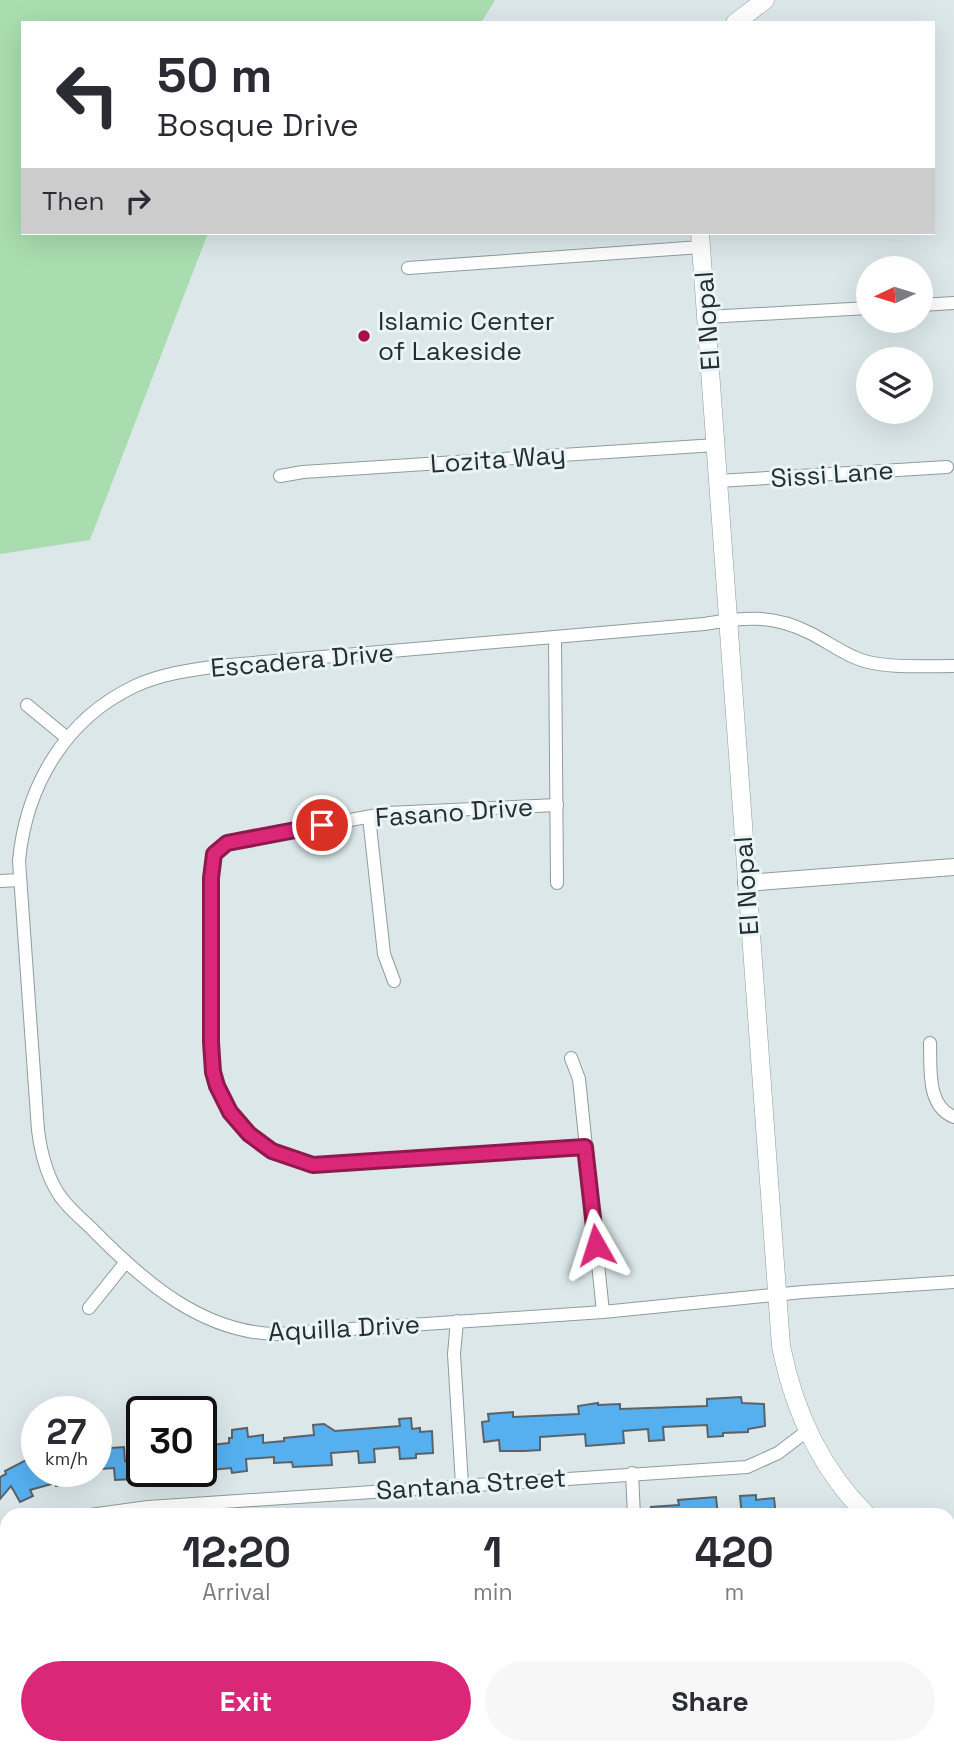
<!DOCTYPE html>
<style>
:root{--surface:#fff;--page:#f7f7f7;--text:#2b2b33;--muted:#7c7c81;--accent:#db2777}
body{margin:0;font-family:"Space Grotesk",sans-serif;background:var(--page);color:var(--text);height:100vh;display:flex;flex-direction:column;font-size:26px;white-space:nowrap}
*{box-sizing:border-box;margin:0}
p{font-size:23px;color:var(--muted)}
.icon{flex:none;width:38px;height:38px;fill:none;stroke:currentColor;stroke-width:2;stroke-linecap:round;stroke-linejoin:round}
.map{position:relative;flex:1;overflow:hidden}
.sheet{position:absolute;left:0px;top:1508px;width:956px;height:247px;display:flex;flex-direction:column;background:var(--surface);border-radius:21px 21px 0 0;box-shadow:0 7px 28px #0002}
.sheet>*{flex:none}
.top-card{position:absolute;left:21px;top:21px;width:914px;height:214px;border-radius:0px;box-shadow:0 7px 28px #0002;background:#fff;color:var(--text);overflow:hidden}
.needle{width:46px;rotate:266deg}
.fabs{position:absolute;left:856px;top:256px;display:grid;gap:14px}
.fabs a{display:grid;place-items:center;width:77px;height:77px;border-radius:50%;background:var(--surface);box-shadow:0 7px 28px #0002;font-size:35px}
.speed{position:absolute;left:21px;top:1396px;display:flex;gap:14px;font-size:35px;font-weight:700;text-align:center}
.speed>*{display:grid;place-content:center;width:91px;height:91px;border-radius:50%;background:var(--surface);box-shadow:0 7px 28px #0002;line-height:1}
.speed small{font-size:18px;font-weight:400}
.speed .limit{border:4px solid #111;border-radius:10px;background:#fff;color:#111}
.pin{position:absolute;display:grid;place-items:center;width:60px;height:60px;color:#fff;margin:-30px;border:4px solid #fff;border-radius:50%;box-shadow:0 2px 7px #0007}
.me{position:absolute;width:77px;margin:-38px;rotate:354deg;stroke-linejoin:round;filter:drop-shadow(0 0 5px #0008)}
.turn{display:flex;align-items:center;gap:24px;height:147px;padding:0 21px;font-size:32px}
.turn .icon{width:91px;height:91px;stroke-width:2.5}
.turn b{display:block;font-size:49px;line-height:60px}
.then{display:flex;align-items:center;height:66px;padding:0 21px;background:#0003;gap:14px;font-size:26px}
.eta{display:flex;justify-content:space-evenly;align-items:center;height:119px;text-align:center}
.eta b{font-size:42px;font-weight:800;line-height:49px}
.cta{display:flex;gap:14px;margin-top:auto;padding:14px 21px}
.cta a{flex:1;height:80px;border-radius:42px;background:var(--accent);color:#fff;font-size:28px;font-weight:800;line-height:80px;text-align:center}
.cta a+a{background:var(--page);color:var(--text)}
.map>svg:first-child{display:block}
</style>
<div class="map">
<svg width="954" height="1755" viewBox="0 0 954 1755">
<rect width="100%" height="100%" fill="#dbe7e9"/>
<polygon fill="#a9ddaf" points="0,0 495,0 481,23 23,23 23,233 208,233 90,540 0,554"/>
<g fill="#56b0f0" stroke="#5b6268" stroke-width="2">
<polygon points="741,1397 742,1403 764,1404 765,1426 748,1429 748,1432 723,1433 723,1436 708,1437 707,1425 663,1427 664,1440 649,1441 648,1429 623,1431 624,1443 586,1446 585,1434 540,1437 540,1450 524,1451 500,1451 499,1440 484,1442 482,1422 489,1421 488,1414 513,1412 513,1417 579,1414 578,1406 598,1403 598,1405 620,1404 620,1409 707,1406 707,1399"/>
<polygon points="411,1418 412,1429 420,1428 420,1432 432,1431 433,1453 416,1454 416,1458 400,1459 399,1447 374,1449 375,1462 359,1463 358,1451 331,1453 332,1465 293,1467 292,1462 274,1463 274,1457 246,1459 247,1471 232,1473 231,1468 201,1471 201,1446 229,1443 229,1438 232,1438 232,1430 247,1428 248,1437 263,1435 263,1443 284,1441 284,1438 314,1435 313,1425 324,1424 335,1431 400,1426 399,1419"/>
<polygon points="110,1441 111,1448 124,1447 125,1461 131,1464 133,1479 115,1480 114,1468 101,1469 100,1442"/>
<polygon points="28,1459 34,1472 95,1472 95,1475 56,1486 55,1483 30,1490 33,1496 20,1502 11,1486 0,1499 0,1477 6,1474 5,1471"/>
<polygon points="756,1495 756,1500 774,1498 776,1516 742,1516 740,1496"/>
<polygon points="716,1497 718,1516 651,1516 651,1507 679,1505 678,1500"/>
</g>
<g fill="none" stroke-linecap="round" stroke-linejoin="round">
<g stroke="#909b9d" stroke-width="14">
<g id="minor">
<polyline points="408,268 701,247"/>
<polyline points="920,305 954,303"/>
<polyline points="707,317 868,308"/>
<polyline points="280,476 303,472 716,445"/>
<polyline points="718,481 947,467"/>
<polyline points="555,637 557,883"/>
<path d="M954,666C928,666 899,668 873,663C850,659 830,643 810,633C773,614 744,617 704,624L218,666C190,670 161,674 135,686C65,719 26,786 19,861L38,1130C41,1154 47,1177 60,1196C69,1209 83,1220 94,1231C144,1282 203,1333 277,1334L603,1312L803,1292L954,1282"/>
<polyline points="27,705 67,738"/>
<polyline points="557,805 388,813 227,843 214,854 211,869 211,1042 213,1072 217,1086 230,1112 249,1134 285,1157 313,1165 585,1148"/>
<polyline points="369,817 384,954 394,981"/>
<polyline points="0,881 20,880"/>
<path d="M930,1043C931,1068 926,1106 954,1117"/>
<polyline points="571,1058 579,1079 603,1312"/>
<polyline points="89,1308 125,1263"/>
<polyline points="457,1321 454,1354 462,1485"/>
<polyline points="632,1473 634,1516"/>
<polyline points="83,1516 148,1507 747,1467 778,1453 807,1431"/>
<polyline points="0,1562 7,1554"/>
<polyline points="164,1748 165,1755"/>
<polyline points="651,1748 651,1755"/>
</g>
</g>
<g stroke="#909b9d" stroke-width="18">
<polyline id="tertiary" points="746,883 954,867"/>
</g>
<g stroke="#909b9d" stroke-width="19">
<g id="secondary">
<polyline points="735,23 765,0"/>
<path d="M700,233L781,1346C794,1411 820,1469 868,1516"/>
<polyline points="948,1591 954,1597"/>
</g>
</g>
<use href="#minor" stroke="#fff" stroke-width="12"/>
<use href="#tertiary" stroke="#fff" stroke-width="16"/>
<use href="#secondary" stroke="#fff" stroke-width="18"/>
</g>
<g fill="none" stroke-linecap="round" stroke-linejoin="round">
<g stroke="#8e194d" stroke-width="18">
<polyline id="route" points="322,825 227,843 214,854 211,878 211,1042 213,1072 217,1086 230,1112 249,1134 272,1151 313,1165 585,1147 596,1245"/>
</g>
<use href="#route" stroke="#db2777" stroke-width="12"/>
</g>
<circle fill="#a71146" stroke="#e8f4f7" stroke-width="2.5" cx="364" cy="336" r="7"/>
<g text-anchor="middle" stroke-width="6" stroke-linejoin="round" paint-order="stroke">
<g font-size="26" fill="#272c2c" stroke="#e8f4f7" text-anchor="start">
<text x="378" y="330">Islamic Center<tspan x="378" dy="30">of Lakeside</tspan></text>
</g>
<g font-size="26" fill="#272c2c" stroke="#e8f4f7">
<text transform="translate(707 321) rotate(-94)" y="9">El Nopal</text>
<text transform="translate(498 459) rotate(-4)" y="9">Lozita Way</text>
<text transform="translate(832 474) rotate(-4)" y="9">Sissi Lane</text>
<text transform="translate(302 660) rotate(-5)" y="9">Escadera Drive</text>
<text transform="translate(454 812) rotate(-4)" y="9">Fasano Drive</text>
<text transform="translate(746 886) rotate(-94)" y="9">El Nopal</text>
<text transform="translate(344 1328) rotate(-3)" y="9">Aquilla Drive</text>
<text transform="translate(471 1484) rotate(-4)" y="9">Santana Street</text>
</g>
</g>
</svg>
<div class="fabs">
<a><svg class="needle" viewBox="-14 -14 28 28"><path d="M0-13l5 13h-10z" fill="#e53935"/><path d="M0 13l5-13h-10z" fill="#7c7c81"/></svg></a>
<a><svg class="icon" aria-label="layers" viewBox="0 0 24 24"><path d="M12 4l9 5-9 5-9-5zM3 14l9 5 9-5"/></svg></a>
</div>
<div class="speed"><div>27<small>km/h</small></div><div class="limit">30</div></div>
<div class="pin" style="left:322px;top:825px;background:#d93025"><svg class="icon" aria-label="arrive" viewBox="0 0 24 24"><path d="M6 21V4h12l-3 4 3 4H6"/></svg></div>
<svg class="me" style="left:596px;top:1245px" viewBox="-20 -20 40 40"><path d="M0-17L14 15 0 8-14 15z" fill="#db2777" stroke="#fff" stroke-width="4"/></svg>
<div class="top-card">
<div class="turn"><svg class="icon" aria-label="left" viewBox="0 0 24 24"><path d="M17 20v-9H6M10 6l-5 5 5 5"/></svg><div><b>50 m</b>Bosque Drive</div></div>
<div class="then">Then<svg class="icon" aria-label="right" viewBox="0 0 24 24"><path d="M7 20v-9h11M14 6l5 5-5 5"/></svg></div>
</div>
<section class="sheet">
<div class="eta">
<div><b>12:20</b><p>Arrival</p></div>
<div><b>1</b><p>min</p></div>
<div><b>420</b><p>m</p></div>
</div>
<div class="cta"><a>Exit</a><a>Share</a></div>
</section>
</div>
